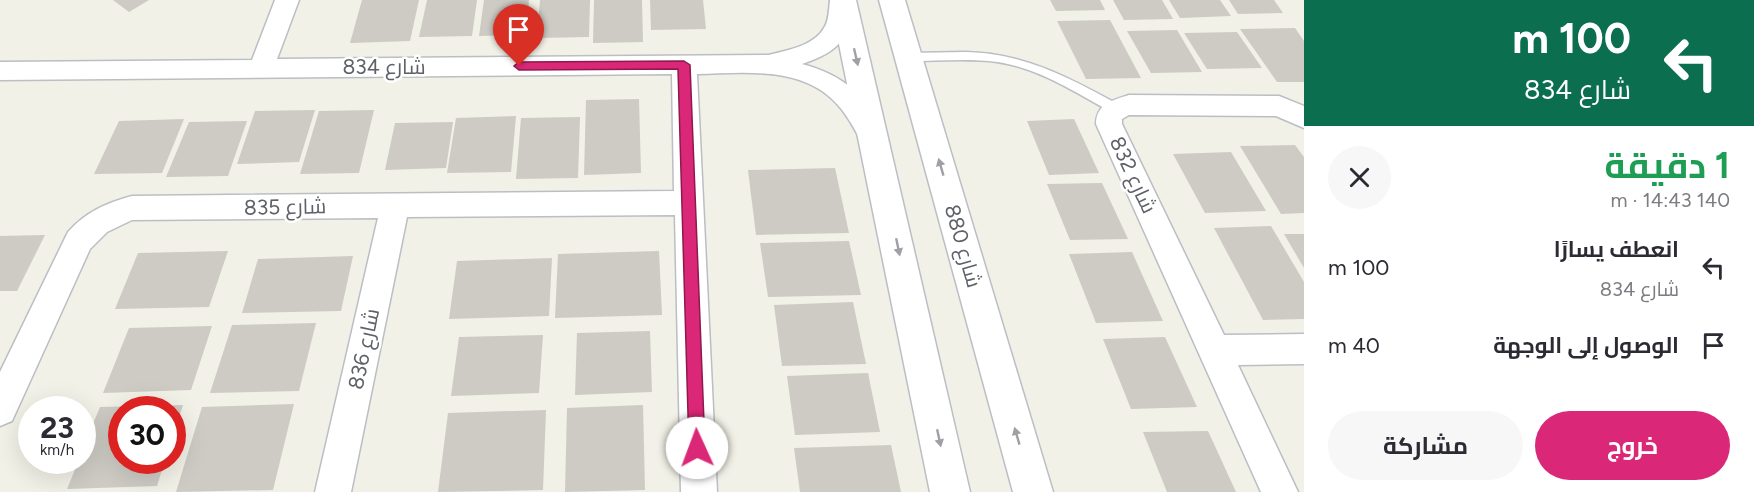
<!DOCTYPE html>
<html lang="ar">
<meta charset="utf-8">
<style>
:root{--surface:#fff;--page:#f7f7f7;--text:#2b2b33;--muted:#7c7c81;--accent:#db2777}
body{margin:0;font-family:Figtree,Cairo,sans-serif;background:var(--page);color:var(--text);direction:rtl;height:100vh;display:flex;flex-direction:column;font-size:22px;white-space:nowrap}
*{box-sizing:border-box;margin:0}
p{font-size:20px;color:var(--muted)}
.icon{flex:none;width:33px;height:33px;fill:none;stroke:currentColor;stroke-width:2;stroke-linecap:round;stroke-linejoin:round}
.map{position:relative;flex:1;overflow:hidden;direction:ltr}
.side{display:flex;flex-direction:column;background:var(--surface);width:450px}
.side>*{flex:none}
.top-card{background:#0b6e4f;color:#fff;overflow:hidden}
.speed{position:absolute;left:18px;top:396px;display:flex;gap:12px;font-size:30px;font-weight:700;text-align:center}
.speed>*{display:grid;place-content:center;width:78px;height:78px;border-radius:50%;background:var(--surface);box-shadow:0 6px 24px #0002;line-height:1}
.speed small{font-size:15px;font-weight:400}
.speed .limit{border:9px solid #d22;background:#fff;color:#111}
.pin{position:absolute;display:grid;place-items:center;width:51px;height:51px;color:#fff;margin:-62px -26px;border-radius:50% 50% 50% 0;rotate:-45deg;box-shadow:0 0 6px #0007}
.pin .icon{rotate:45deg}
.me{position:absolute;width:66px;margin:-33px;rotate:358deg;stroke-linejoin:round;filter:drop-shadow(0 0 4px #0008)}
.turn{display:flex;align-items:center;gap:21px;height:126px;padding:0 24px;font-size:27px}
.turn .icon{width:78px;height:78px;stroke-width:2.5}
.turn b{display:block;font-size:42px;line-height:51px}
.round{display:grid;place-items:center;flex:none;width:63px;height:63px;border-radius:32px;background:var(--page)}
.summary{display:flex;align-items:center;justify-content:space-between;height:102px;padding:0 24px}
h1{font-size:36px;font-weight:700;line-height:45px;color:#1e9e55}
.cta{display:flex;gap:12px;margin-top:auto;padding:12px 24px}
.cta a{flex:1;height:69px;border-radius:36px;background:var(--accent);color:#fff;font-size:24px;font-weight:700;line-height:69px;text-align:center}
.cta a+a{background:var(--page);color:var(--text)}
ul{padding:0;list-style:none}
li{display:flex;align-items:center;gap:18px;height:78px;padding:0 24px}
li div{flex:1}
li b{display:block;font-size:22px}
li em{font-style:normal}
main{display:flex;flex:1;min-height:0}
.map>svg:first-child{display:block}
</style>
<main>
<section class="side">
<div class="top-card">
<div class="turn"><svg class="icon" aria-label="left" viewBox="0 0 24 24"><path d="M17 20v-9H6M10 6l-5 5 5 5"/></svg><div><b>100 m</b>شارع 834</div></div>
</div>
<div class="summary"><div><h1>1 دقيقة</h1><p>140 m · 14:43</p></div><a class="round"><svg class="icon" aria-label="close" viewBox="0 0 24 24"><path d="M6 6l12 12M18 6L6 18"/></svg></a></div>
<ul>
<li><svg class="icon" aria-label="left" viewBox="0 0 24 24"><path d="M17 20v-9H6M10 6l-5 5 5 5"/></svg><div><b>انعطف يسارًا</b><p>شارع 834</p></div><em>100 m</em></li>
<li><svg class="icon" aria-label="arrive" viewBox="0 0 24 24"><path d="M6 21V4h12l-3 4 3 4H6"/></svg><div><b>الوصول إلى الوجهة</b></div><em>40 m</em></li>
</ul>
<div class="cta"><a>خروج</a><a>مشاركة</a></div>
</section>
<div class="map">
<svg width="1304" height="492" viewBox="0 0 1304 492">
<rect width="100%" height="100%" fill="#f1f1e7"/>
<g fill="#cdcbc4">
<polygon points="113,0 149,0 129,12"/>
<polygon points="362,0 419,0 410,41 350,43"/>
<polygon points="427,0 477,0 472,36 419,37"/>
<polygon points="484,0 529,0 526,35 479,36"/>
<polygon points="540,0 590,0 589,37 537,38"/>
<polygon points="594,0 642,0 643,42 593,43"/>
<polygon points="650,0 703,0 706,29 651,30"/>
<polygon points="1050,0 1100,0 1105,10 1056,11"/>
<polygon points="1113,0 1162,0 1173,19 1124,20"/>
<polygon points="1169,0 1220,0 1231,16 1180,18"/>
<polygon points="1229,0 1274,0 1283,13 1238,14"/>
<polygon points="1110,20 1141,78 1086,79 1057,21"/>
<polygon points="1295,28 1304,41 1304,82 1277,82 1240,29"/>
<polygon points="1177,30 1202,72 1151,73 1127,31"/>
<polygon points="1237,32 1262,68 1207,69 1184,33"/>
<polygon points="639,99 641,173 584,175 586,100"/>
<polygon points="315,110 299,162 237,164 255,111"/>
<polygon points="374,110 359,173 300,174 319,111"/>
<polygon points="516,116 511,172 447,173 456,118"/>
<polygon points="580,117 578,178 516,179 521,118"/>
<polygon points="184,119 162,173 94,174 119,121"/>
<polygon points="1074,119 1099,173 1049,175 1027,121"/>
<polygon points="247,121 228,176 166,177 189,122"/>
<polygon points="453,122 446,168 385,170 395,123"/>
<polygon points="1295,145 1304,157 1304,213 1281,214 1240,146"/>
<polygon points="1231,152 1266,211 1205,213 1173,154"/>
<polygon points="835,168 849,233 756,235 748,170"/>
<polygon points="1102,183 1128,239 1070,240 1047,184"/>
<polygon points="1271,226 1304,282 1304,319 1263,320 1214,228"/>
<polygon points="1284,234 1304,234 1304,268"/>
<polygon points="45,235 17,291 0,291 0,236"/>
<polygon points="849,241 861,295 768,297 760,243"/>
<polygon points="228,251 209,307 115,309 138,253"/>
<polygon points="659,251 662,315 555,318 558,254"/>
<polygon points="1132,252 1163,321 1096,323 1069,254"/>
<polygon points="353,256 341,311 242,313 258,259"/>
<polygon points="552,258 549,316 449,319 457,261"/>
<polygon points="853,302 866,364 782,366 774,305"/>
<polygon points="316,323 299,391 210,393 232,325"/>
<polygon points="212,326 191,390 103,393 129,328"/>
<polygon points="650,331 652,392 575,395 577,333"/>
<polygon points="543,335 539,393 451,396 459,337"/>
<polygon points="1165,337 1197,407 1131,409 1103,339"/>
<polygon points="868,373 880,432 795,435 787,376"/>
<polygon points="294,404 273,490 176,492 202,407"/>
<polygon points="183,405 173,436 172,410 122,410 122,460 165,460 157,486 67,489 79,460 82,460 82,450 100,407"/>
<polygon points="643,405 645,490 565,492 567,408"/>
<polygon points="546,410 543,490 438,492 448,413"/>
<polygon points="1208,431 1236,492 1167,492 1143,432"/>
<polygon points="891,445 901,492 800,492 794,448"/>
</g>
<g fill="none" stroke-linecap="round" stroke-linejoin="round">
<g stroke="#bbbec3" stroke-width="3">
<path id="lane" d="M965,52C1024,53 1070,78 1121,106L1123,109L1121,112H1111C1075,92 1039,68 997,62C968,58 938,61 909,61L903,57L909,53Z"/>
</g>
<g stroke="#bbbec3" stroke-width="3">
<g id="street">
<path d="M275,0H299L277,59L769,55C787,50 814,46 824,28C829,21 829,9 830,0H854C848,39 841,51 802,64C846,76 863,94 885,134L881,141L871,144L861,141C853,126 845,111 832,99C797,66 741,73 697,74L717,492H681L675,215L407,217L351,492H315L378,218L132,220L107,232L90,249L12,421L0,426V372L68,232C86,212 106,203 132,196L674,191L672,74L0,80V62L252,60Z"/>
<path d="M1129,95L1279,96L1304,106V128L1276,116L1129,115L1122,119V124L1224,335L1304,334V364L1238,365L1298,492H1261L1096,124C1096,104 1113,100 1129,95Z"/>
</g>
</g>
<g stroke="#bcbec5" stroke-width="3">
<g id="secondary">
<polygon points="830,0 856,0 970,492 930,492"/>
<polygon points="879,0 905,0 1053,492 1013,492"/>
</g>
</g>
<use href="#lane" fill="#fff" fill-rule="evenodd"/>
<use href="#street" fill="#fff" fill-rule="evenodd"/>
<use href="#secondary" fill="#fff" fill-rule="evenodd"/>
</g>
<defs><path id="oneway-solid" d="M-6-.8H1V-3.2L6.5 0L1 3.2V.8H-6Z" transform="scale(1.5)"/></defs>
<g fill="#9ea0a4">
<use href="#oneway-solid" transform="translate(856 57) rotate(77)"/>
<use href="#oneway-solid" transform="translate(941 167) rotate(-106)"/>
<use href="#oneway-solid" transform="translate(898 247) rotate(78)"/>
<use href="#oneway-solid" transform="translate(1017 436) rotate(-106)"/>
<use href="#oneway-solid" transform="translate(939 438) rotate(78)"/>
</g>
<polygon fill="#db2777" stroke="#8e194d" stroke-width="1.5" points="684,61 690,65 705,448 703,453 697,456 692,453 689,448 678,69 519,70 514,66 519,62"/>
<g text-anchor="middle" stroke-width="5" stroke-linejoin="round" paint-order="stroke">
<g font-size="21" fill="#5e6168" stroke="#fff">
<text x="384" y="74">شارع 834</text>
<text transform="translate(1133 175) rotate(65)" y="7">شارع 832</text>
<text transform="translate(285 207) rotate(-1)" y="7">شارع 835</text>
<text transform="translate(963 246) rotate(74)" y="7">شارع 880</text>
<text transform="translate(364 349) rotate(-78)" y="7">شارع 836</text>
</g>
</g>
</svg>
<div class="speed"><div>23<small>km/h</small></div><div class="limit">30</div></div>
<div class="pin" style="left:519px;top:66px;background:#d93025"><svg class="icon" aria-label="arrive" viewBox="0 0 24 24"><path d="M6 21V4h12l-3 4 3 4H6"/></svg></div>
<svg class="me" style="left:697px;top:448px" viewBox="-20 -20 40 40"><circle r="19" fill="#fff"/><path d="M0-13L10 11 0 6-10 11z" fill="#db2777"/></svg>
</div>
</main>
